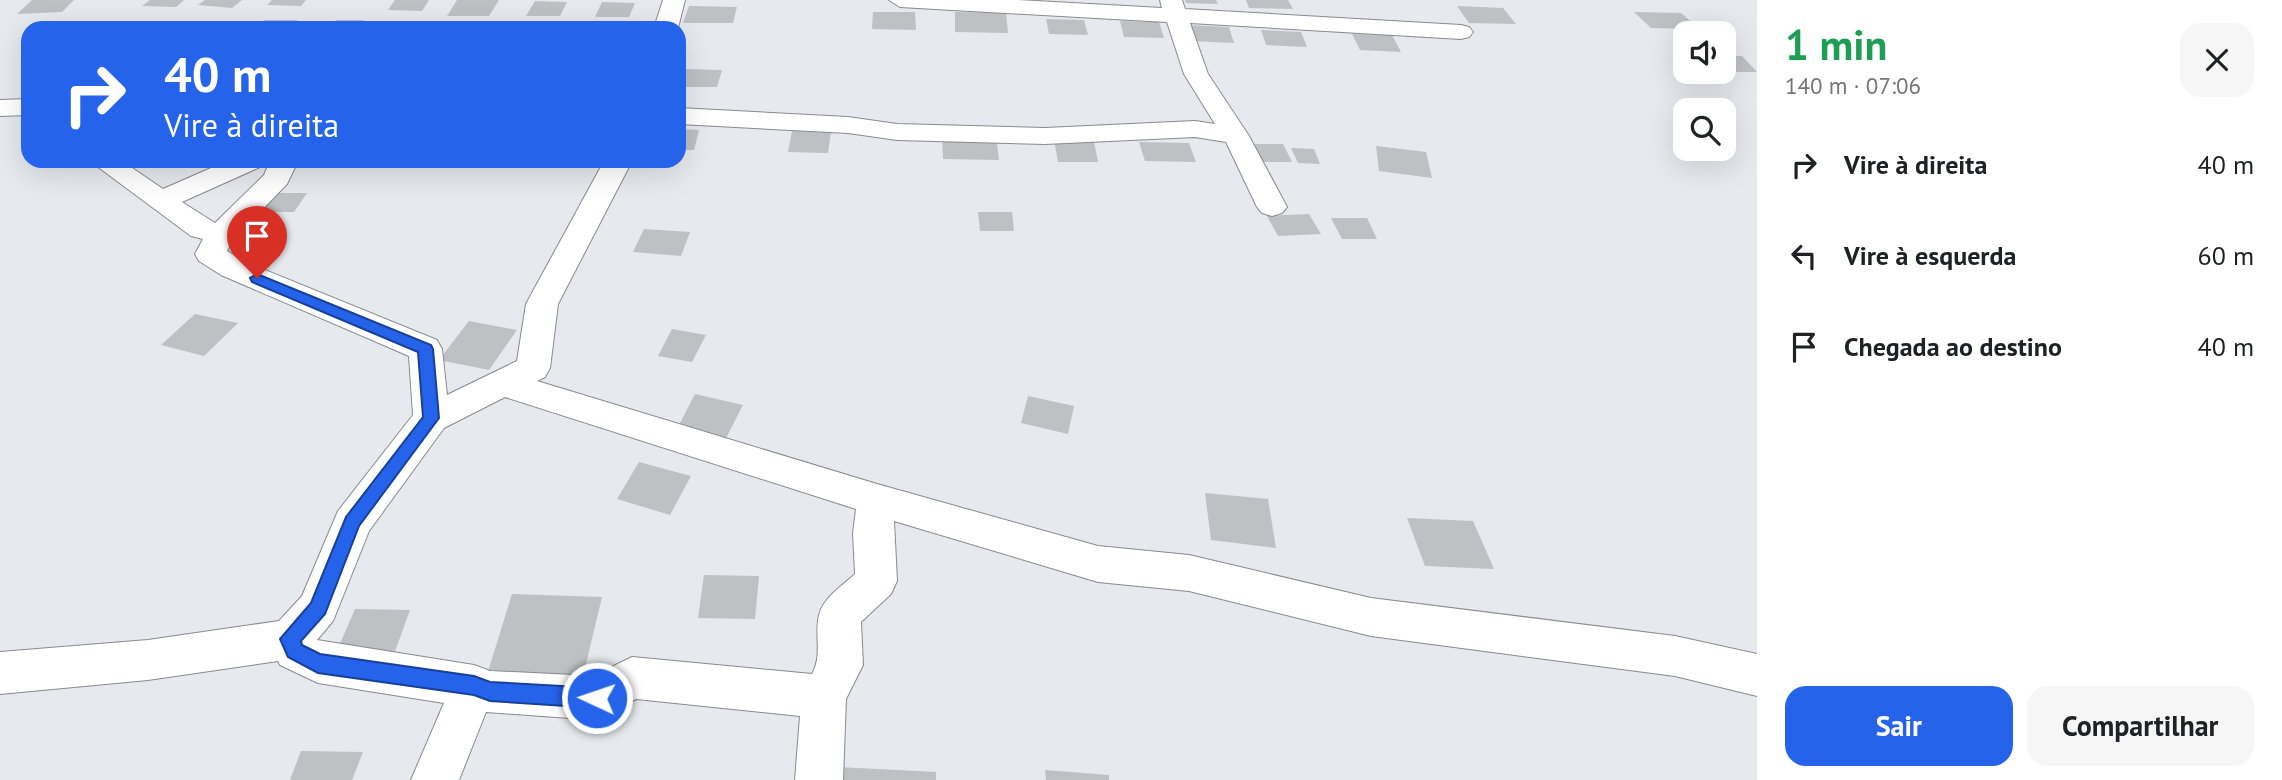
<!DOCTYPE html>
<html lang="pt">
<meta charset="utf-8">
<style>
:root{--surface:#fff;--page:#f6f6f6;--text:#202124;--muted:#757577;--accent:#2563eb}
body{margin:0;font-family:"PT Sans",sans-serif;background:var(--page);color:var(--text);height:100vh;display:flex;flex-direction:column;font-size:26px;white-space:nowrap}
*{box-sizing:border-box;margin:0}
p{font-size:23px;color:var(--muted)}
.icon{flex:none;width:38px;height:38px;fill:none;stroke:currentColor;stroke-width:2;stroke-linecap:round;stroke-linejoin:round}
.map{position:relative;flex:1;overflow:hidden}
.details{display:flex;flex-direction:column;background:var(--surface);width:525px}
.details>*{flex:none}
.top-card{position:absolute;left:21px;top:21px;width:665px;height:147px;border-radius:21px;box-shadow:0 7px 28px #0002;background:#2563eb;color:#fff;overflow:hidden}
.controls{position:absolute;left:1673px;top:21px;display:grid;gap:14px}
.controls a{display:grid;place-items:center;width:63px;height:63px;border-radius:14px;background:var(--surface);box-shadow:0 7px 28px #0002;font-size:35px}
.pin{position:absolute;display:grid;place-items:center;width:60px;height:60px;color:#fff;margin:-72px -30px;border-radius:50% 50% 50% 0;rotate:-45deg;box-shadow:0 0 7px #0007}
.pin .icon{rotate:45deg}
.me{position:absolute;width:77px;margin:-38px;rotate:273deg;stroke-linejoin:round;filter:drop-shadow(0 0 5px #0008)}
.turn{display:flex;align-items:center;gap:24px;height:147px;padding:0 28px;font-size:32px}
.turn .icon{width:91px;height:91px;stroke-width:2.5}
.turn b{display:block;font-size:49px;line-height:60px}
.round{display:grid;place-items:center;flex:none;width:74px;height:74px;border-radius:21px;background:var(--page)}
.head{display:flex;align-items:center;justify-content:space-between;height:119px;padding:0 28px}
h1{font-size:42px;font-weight:700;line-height:52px;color:#1e9e55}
.action{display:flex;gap:14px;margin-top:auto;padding:14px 28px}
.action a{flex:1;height:80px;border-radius:21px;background:var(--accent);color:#fff;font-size:28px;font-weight:700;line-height:80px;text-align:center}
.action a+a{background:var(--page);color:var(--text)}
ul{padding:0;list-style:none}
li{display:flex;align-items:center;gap:21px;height:91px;padding:0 28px}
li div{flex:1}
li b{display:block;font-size:26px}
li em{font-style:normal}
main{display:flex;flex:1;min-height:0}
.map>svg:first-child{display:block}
</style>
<main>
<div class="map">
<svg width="1757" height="780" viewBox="0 0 1757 780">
<rect width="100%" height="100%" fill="#e6e9ed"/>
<g fill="#bec1c4">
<polygon points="32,0 74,0 62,12 17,14"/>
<polygon points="150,0 184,0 176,7 142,6"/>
<polygon points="205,0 242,0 232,8 198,5"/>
<polygon points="272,0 306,0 301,6 267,5"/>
<polygon points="395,0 429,0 422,11 388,10"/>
<polygon points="457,0 499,0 489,16 447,16"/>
<polygon points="1185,0 1216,0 1218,4 1186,3"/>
<polygon points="1246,0 1288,0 1293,9 1249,8"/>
<polygon points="535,1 567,2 560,16 526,16"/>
<polygon points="602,2 635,3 629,17 595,17"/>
<polygon points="689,6 737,7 733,23 683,23"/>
<polygon points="1457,6 1503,8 1516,24 1469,23"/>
<polygon points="873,12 915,12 916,30 872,29"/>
<polygon points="955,12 1006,13 1008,33 955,32"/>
<polygon points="1634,12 1681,13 1699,29 1651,28"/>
<polygon points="1046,19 1084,20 1088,35 1049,34"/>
<polygon points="264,20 298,20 292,28 258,28"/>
<polygon points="336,20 364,20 359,28 330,28"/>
<polygon points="1120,21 1159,22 1164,38 1124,37"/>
<polygon points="1188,25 1229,27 1234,43 1192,41"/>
<polygon points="1261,30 1301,32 1307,47 1266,45"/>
<polygon points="1352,34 1392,35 1401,52 1360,50"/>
<polygon points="1724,56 1742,56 1757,72 1730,72 1724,66"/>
<polygon points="686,69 722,70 717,87 681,87"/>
<polygon points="679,129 699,130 694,150 679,150"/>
<polygon points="792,131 831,132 828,153 788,152"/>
<polygon points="942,134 996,135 999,160 943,159"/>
<polygon points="1054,140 1094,141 1098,162 1058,162"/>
<polygon points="1139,142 1189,143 1196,162 1145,161"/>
<polygon points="1246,144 1283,144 1292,162 1254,162"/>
<polygon points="1376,146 1426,152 1432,178 1379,171"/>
<polygon points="1291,148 1314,149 1320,164 1298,163"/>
<polygon points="270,193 307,193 294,212 257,212"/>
<polygon points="978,212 1012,212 1014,231 980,231"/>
<polygon points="1309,214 1321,234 1278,236 1267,216"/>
<polygon points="1331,218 1367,218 1377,239 1342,239"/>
<polygon points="644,229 690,232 681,256 633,252"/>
<polygon points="195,314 238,323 204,356 161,345"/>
<polygon points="469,321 517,330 489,370 439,360"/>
<polygon points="672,329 706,335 692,362 658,356"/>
<polygon points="695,394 743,405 726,438 678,427"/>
<polygon points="1028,396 1074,406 1068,434 1021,423"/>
<polygon points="639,462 691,476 670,515 617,499"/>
<polygon points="1205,493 1268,499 1276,548 1211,540"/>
<polygon points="1407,518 1473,521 1494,569 1425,566"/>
<polygon points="704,575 759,576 755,619 698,618"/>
<polygon points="512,594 602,597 582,681 486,678"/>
<polygon points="355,609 410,610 394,654 336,653"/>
<polygon points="301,751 363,752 352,780 290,780"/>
<polygon points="838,767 936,772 936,780 837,780"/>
<polygon points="1045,770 1109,775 1109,780 1046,780"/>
</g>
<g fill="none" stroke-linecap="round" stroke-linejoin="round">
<g stroke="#888a8e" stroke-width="2">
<g id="street">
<polygon points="663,0 685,0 678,28 654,28"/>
<polygon points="889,0 1018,0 1162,8 1160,0 1182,0 1185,9 1461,25 1469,27 1473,32 1469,37 1461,39 1190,23 1208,74 1249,136 1287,207 1282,213 1272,216 1262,213 1257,207 1226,142 1195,137 1045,144 897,140 848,133 679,124 679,108 848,117 897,124 1045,128 1195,121 1215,124 1184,74 1167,22 900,7"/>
<polygon points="28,99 28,115 0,116 0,100"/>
<path d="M90,161H122L163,189L227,161H264L260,167L182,202L215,223L264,175L270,161H298L287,184L233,240L227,251L243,261L437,340L442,349L447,395L517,361L526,304L604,161H632L558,304L550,368L545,377L537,381L877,484L1098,546L1189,555L1371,598L1675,636L1757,654V696L1675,676L1371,636L1189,591L1098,582L894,521L897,581L891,594L861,622L863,665L846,699L843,780H795L800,716L636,699L597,720L486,712L459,780H411L444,703L318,683L280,665L278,661L148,680L0,694V652L148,640L279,621L302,596L338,511L413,415L409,356L221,275L199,261L195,254L203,239L191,236ZM505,397L856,509L853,533L855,574C843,585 823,598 819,615C814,636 823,654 812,674L632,657L593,676L490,671L474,665L317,640L333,621L369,531L444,428Z"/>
</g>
</g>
<use href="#street" fill="#fff" fill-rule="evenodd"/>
</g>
<polygon fill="#2563eb" stroke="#184099" stroke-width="2" points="257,274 431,345 433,349 439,418 359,526 325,614 301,641 302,645 320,654 474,676 490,682 597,688 604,691 607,698 604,705 597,708 490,701 474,695 318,673 288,657 280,639 311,603 346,517 423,417 418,352 252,282 250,278"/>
</svg>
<div class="controls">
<a><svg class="icon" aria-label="sound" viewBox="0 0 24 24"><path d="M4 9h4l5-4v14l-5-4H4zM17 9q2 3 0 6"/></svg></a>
<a><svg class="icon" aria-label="search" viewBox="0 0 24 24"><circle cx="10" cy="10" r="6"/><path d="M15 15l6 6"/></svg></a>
</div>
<div class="pin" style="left:257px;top:278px;background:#d93025"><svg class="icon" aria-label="arrive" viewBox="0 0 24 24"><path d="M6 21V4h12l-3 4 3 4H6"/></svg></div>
<svg class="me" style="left:597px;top:698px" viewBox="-20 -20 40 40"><circle r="17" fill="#2563eb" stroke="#fff" stroke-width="3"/><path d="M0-11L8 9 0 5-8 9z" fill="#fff"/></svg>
<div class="top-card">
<div class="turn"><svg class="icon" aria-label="right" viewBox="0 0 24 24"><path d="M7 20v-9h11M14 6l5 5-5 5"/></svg><div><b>40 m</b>Vire à direita</div></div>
</div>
</div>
<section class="details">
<div class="head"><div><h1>1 min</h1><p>140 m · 07:06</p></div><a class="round"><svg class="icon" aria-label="close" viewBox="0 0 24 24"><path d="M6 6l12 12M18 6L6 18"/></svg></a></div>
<ul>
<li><svg class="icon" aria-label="right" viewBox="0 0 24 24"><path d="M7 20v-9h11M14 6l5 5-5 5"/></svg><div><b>Vire à direita</b></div><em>40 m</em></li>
<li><svg class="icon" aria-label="left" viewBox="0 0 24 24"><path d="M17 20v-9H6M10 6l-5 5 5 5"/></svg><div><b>Vire à esquerda</b></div><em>60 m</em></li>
<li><svg class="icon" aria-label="arrive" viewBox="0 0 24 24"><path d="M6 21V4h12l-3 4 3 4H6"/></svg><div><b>Chegada ao destino</b></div><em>40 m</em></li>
</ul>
<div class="action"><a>Sair</a><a>Compartilhar</a></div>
</section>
</main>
